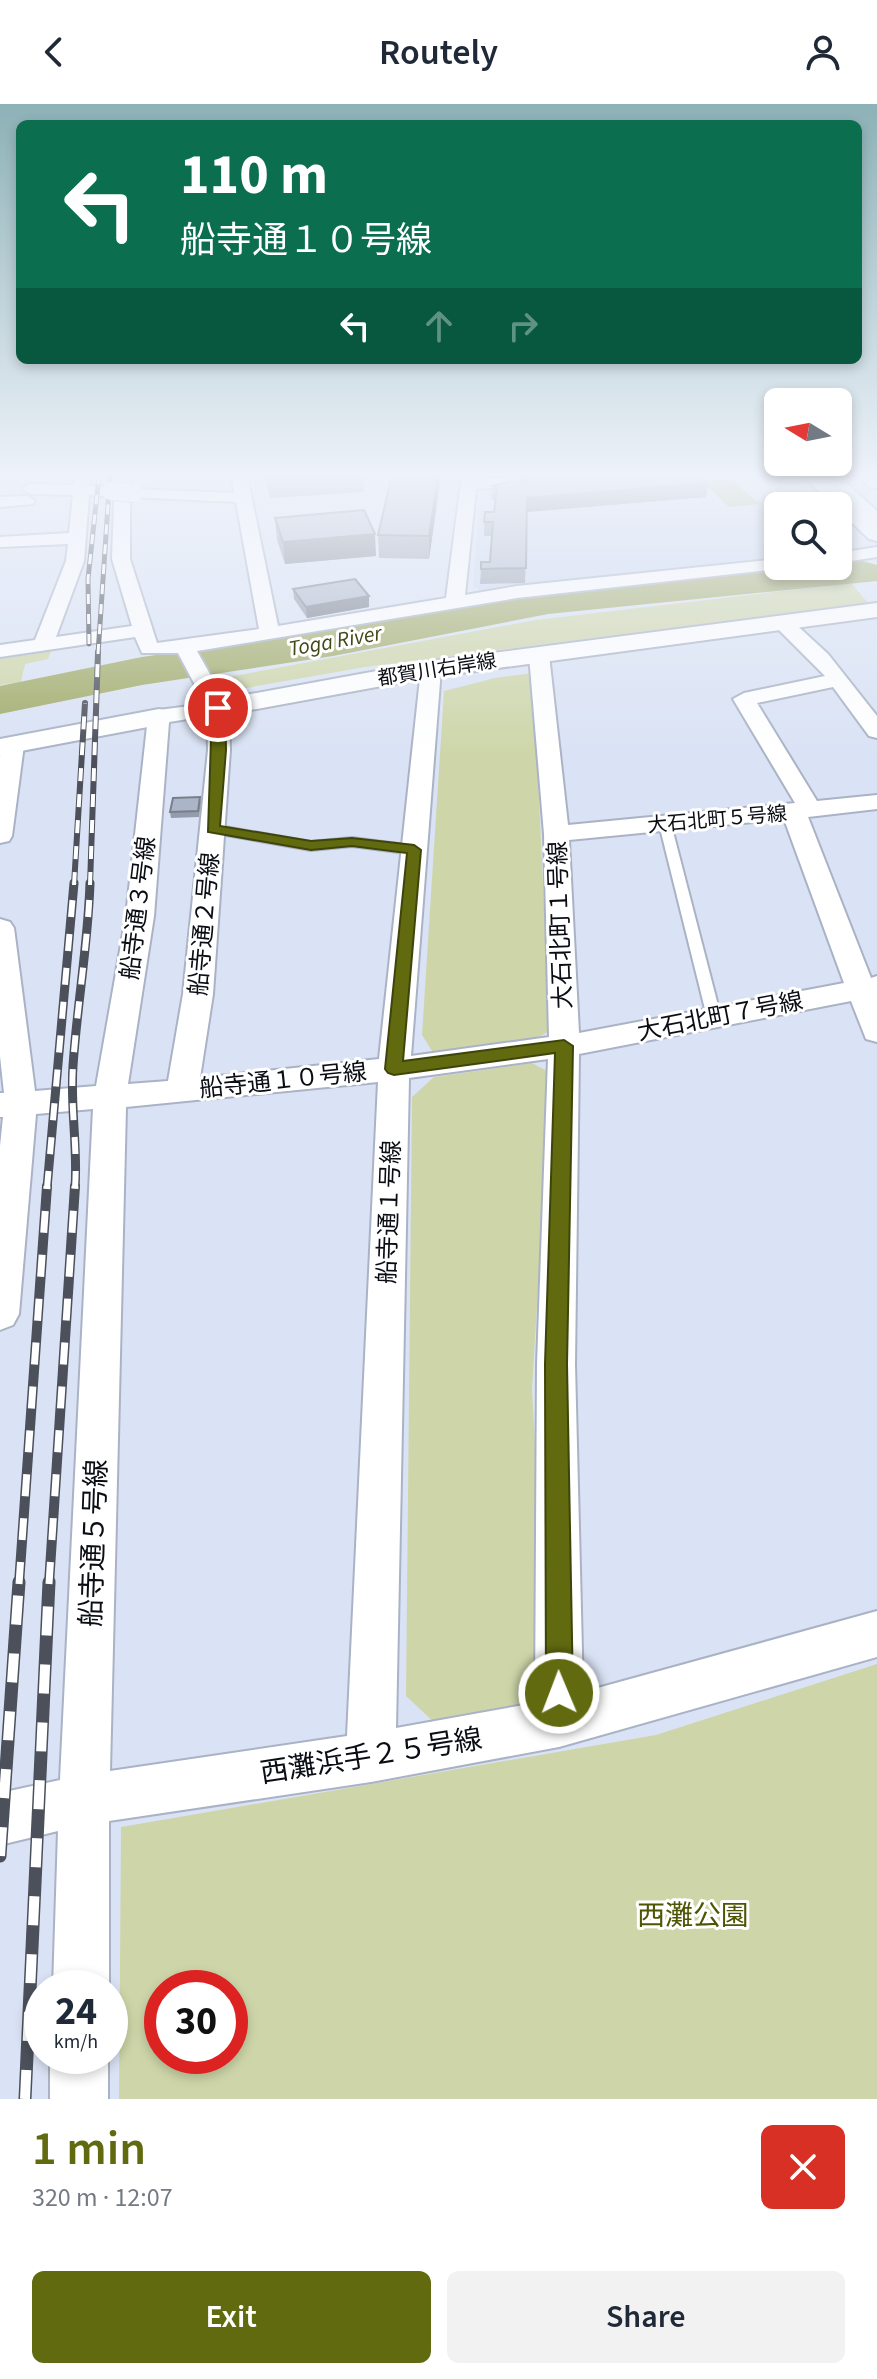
<!DOCTYPE html>
<meta charset="utf-8">
<style>
:root{--surface:#fff;--page:#f2f2f3;--text:#1f2937;--muted:#747a83;--accent:#616a0f}
body{margin:0;font-family:"Source Sans 3","Noto Sans JP",sans-serif;background:var(--page);color:var(--text);height:100vh;display:flex;flex-direction:column;font-size:30px;white-space:nowrap}
*{box-sizing:border-box;margin:0}
p{font-size:26px;color:var(--muted)}
.icon{flex:none;width:44px;height:44px;fill:none;stroke:currentColor;stroke-width:2;stroke-linecap:round;stroke-linejoin:round}
.map{position:relative;height:1995px;overflow:hidden}
.panel{display:flex;flex-direction:column;background:var(--surface);flex:1}
.panel>*{flex:none}
.guide{position:absolute;left:16px;top:16px;width:846px;height:244px;border-radius:12px;box-shadow:0 4px 12px #0003;background:#0b6e4f;color:#fff;overflow:hidden}
.needle{width:52px;rotate:280deg}
.controls{position:absolute;left:764px;top:284px;display:grid;gap:16px}
.controls a{display:grid;place-items:center;width:88px;height:88px;border-radius:12px;background:var(--surface);box-shadow:0 4px 12px #0003;font-size:40px}
.speed{position:absolute;left:24px;top:1866px;display:flex;gap:16px;font-size:40px;font-weight:700;text-align:center}
.speed>*{display:grid;place-content:center;width:104px;height:104px;border-radius:50%;background:var(--surface);box-shadow:0 4px 12px #0003;line-height:1}
.speed small{font-size:20px;font-weight:400}
.speed .limit{border:12px solid #d22;background:#fff;color:#111}
.pin{position:absolute;display:grid;place-items:center;width:68px;height:68px;color:#fff;margin:-34px;border:4px solid #fff;border-radius:50%;box-shadow:0 2px 8px #0007}
.me{position:absolute;width:88px;margin:-44px;rotate:359deg;stroke-linejoin:round;filter:drop-shadow(0 0 6px #0008)}
.turn{display:flex;align-items:center;gap:28px;height:168px;padding:0 32px;font-size:36px}
.turn .icon{width:104px;height:104px;stroke-width:2.5}
.turn b{display:block;font-size:56px;line-height:68px}
.lanes{display:flex;align-items:center;height:76px;padding:0 32px;background:#0003;justify-content:center;gap:40px;direction:ltr}
.lanes .off{opacity:.35}
.round{display:grid;place-items:center;flex:none;width:84px;height:84px;border-radius:12px;background:var(--page)}
.head{display:flex;align-items:center;justify-content:space-between;height:136px;padding:0 32px}
h1{font-size:48px;font-weight:600;line-height:60px;color:var(--accent)}
.action{display:flex;gap:16px;margin-top:auto;padding:16px 32px}
.action a{flex:1;height:92px;border-radius:12px;background:var(--accent);color:#fff;font-size:32px;font-weight:600;line-height:92px;text-align:center}
.action a+a{background:var(--page);color:var(--text)}
header{display:flex;justify-content:space-between;align-items:center;height:104px;padding:0 32px;background:var(--surface);font-size:36px;font-weight:600}
.map>svg:first-child{display:block}
</style>
<header><svg class="icon" aria-label="back" viewBox="0 0 24 24"><path d="M15 5l-7 7 7 7"/></svg>Routely<svg class="icon" aria-label="person" viewBox="0 0 24 24"><circle cx="12" cy="8" r="4"/><path d="M4 21q1-7 8-7t8 7"/></svg></header>
<div class="map">
<svg width="877" height="1995" viewBox="0 0 877 1995">
<rect width="100%" height="100%" fill="#dae3f5"/>
<polygon fill="#ccd8f1" points="630,371 733,371 778,413 778,457 523,484 520,481 481,487 473,482 480,387 493,383"/>
<g fill="#ced6a9" fill-rule="evenodd">
<polygon points="851,479 868,499 365,563 229,587 223,574 536,516"/>
<polygon points="51,547 48,555 25,560 21,578 0,581 0,555"/>
<polygon points="533,569 550,927 532,936 434,950 422,931 444,587 495,574"/>
<polygon points="532,959 551,969 532,1285 547,1562 524,1601 437,1621 406,1592 412,993 434,973"/>
<path d="M877,1560V1995H119L121,1723L656,1631ZM230,1884V1952H162V1884Z"/>
</g>
<polygon fill="#a2ac6a" points="731,375 759,400 729,403 702,377"/>
<g fill="none" stroke-linecap="round" stroke-linejoin="round">
<polygon fill="#a2ac6a" fill-rule="evenodd" points="863,457 877,461 877,477 548,510 333,552 142,581 0,610 0,582 142,553 333,526 548,486 838,462 838,459"/>
<g stroke="#aab3c5" stroke-width="4">
<g id="service">
<polygon points="665,716 671,720 721,913 714,918 707,913 659,720"/>
<polygon points="213,721 311,738 352,734 414,742 420,746 414,750 352,742 311,746 209,728 209,722"/>
</g>
</g>
<g stroke="#aab3c5" stroke-width="4">
<g id="minor">
<path d="M75,371H91L90,382H103L111,387L103,392L89,391L84,457L56,533L132,522L112,455L115,371H131V385L234,389L231,371H247L278,522L446,494L462,371H478L477,376L535,371H601L593,376L476,385L465,491L517,482L778,455V462H785L778,465L517,494L197,547L229,604L230,646L213,890L200,974L379,955L421,565L424,561L431,559L441,565L411,952L549,933L544,730L529,551L532,547L539,545L549,551L568,721L795,699L733,595L744,589L825,572L776,523L773,519L776,515H790L828,550L877,612V634L869,632L833,583L757,599L817,697L877,691V705L808,713L871,874L877,872V938L866,935L851,897L579,950L575,1260L583,1588L877,1507V1553L559,1643L371,1678L109,1717V1884H53L58,1727L0,1741V1689L60,1676L93,1005L36,1010L19,1210L13,1221L0,1226V1042L3,1013H0V989H4L0,952V815L10,818L14,824L35,987L96,982L126,812L148,613L159,606L205,600L178,549H142L135,533L0,553V541L35,536L66,457L68,440L0,443V433L69,429L73,391L30,390L22,385L30,380L74,381ZM130,393L236,398L259,525L157,539L130,455ZM207,612L208,646L183,890L168,977L128,980L154,812L169,618ZM784,715L844,879L579,929L569,736ZM548,955L537,1260L535,1599L396,1624L409,974ZM378,978L347,1632L110,1667L126,1003Z"/>
<polygon points="27,392 35,397 33,400 0,403 0,393"/>
<polygon points="877,443 877,453 838,459 838,449"/>
<polygon points="13,634 21,636 24,641 12,732 9,737 0,739 0,652 5,636"/>
<rect x="50" y="1952" width="58" height="43"/>
</g>
</g>
<g stroke="#aab3c5" stroke-width="4">
<g id="tertiary">
<polygon points="877,499 877,513 431,573 218,612 208,610 205,604 208,598 218,596 431,557"/>
<polygon points="159,605 169,607 173,613 169,619 0,651 0,635"/>
</g>
</g>
<g stroke="#aab3c5" stroke-width="4">
<g id="trunk">
<polygon points="802,371 826,371 877,418 877,437 869,435"/>
<polygon points="859,371 877,371 877,384 869,383"/>
</g>
</g>
<g stroke="#aab3c5" stroke-width="4">
<polygon id="motorway" points="813,371 837,371 877,407 877,426 869,424"/>
</g>
<use href="#service" fill="#fff" fill-rule="evenodd"/>
<use href="#minor" fill="#fff" fill-rule="evenodd"/>
<use href="#tertiary" fill="#fff" fill-rule="evenodd"/>
<use href="#trunk" fill="#fff" fill-rule="evenodd"/>
<use href="#motorway" fill="#fff" fill-rule="evenodd"/>
<g stroke="#4b505a" stroke-width="5">
<g id="rail-far4">
<polyline points="89,540 88,475 99,372"/>
<polyline points="98,550 110,371"/>
</g>
</g>
<g stroke="#4b505a" stroke-width="6">
<g id="rail-far3">
<polyline points="74,781 85,599"/>
<polyline points="90,781 98,548"/>
</g>
</g>
<g stroke="#4b505a" stroke-width="9">
<g id="rail-far2">
<polyline points="47,1084 74,779"/>
<path d="M75,1084C78,1043 70,1003 73,962C77,901 88,841 90,779"/>
</g>
</g>
<g stroke="#4b505a" stroke-width="10">
<g id="rail-far1">
<polyline points="19,1480 47,1082"/>
<polyline points="49,1480 75,1082"/>
</g>
</g>
<g stroke="#4b505a" stroke-width="13">
<g id="rail">
<polyline points="0,1752 19,1478"/>
<polyline points="25,1995 49,1478"/>
</g>
</g>
<use href="#rail-far4" stroke="#fff" stroke-width="3" stroke-dasharray="10" stroke-linecap="butt"/>
<use href="#rail-far3" stroke="#fff" stroke-width="4" stroke-dasharray="13" stroke-linecap="butt"/>
<use href="#rail-far2" stroke="#fff" stroke-width="6" stroke-dasharray="17" stroke-linecap="butt"/>
<use href="#rail-far1" stroke="#fff" stroke-width="7" stroke-dasharray="22" stroke-linecap="butt"/>
<use href="#rail" stroke="#fff" stroke-width="10" stroke-dasharray="29" stroke-linecap="butt"/>
<g stroke="#aab3c5" stroke-width="20" stroke-linecap="butt">
<polyline id="minor-bridge" points="111,387 134,389"/>
</g>
<use href="#minor-bridge" stroke="#fff" stroke-width="18"/>
</g>
<g fill="#949cab">
<polygon points="265,371 363,371 364,388 270,394"/>
<polygon points="441,371 429,455 379,454 378,431"/>
<polygon points="488,371 508,371 507,375 488,375"/>
<polygon points="521,373 708,379 706,393 527,408 525,479 480,480 481,465 490,458 492,432 484,432 485,408 494,408 495,397 491,395 492,382 520,378"/>
<polygon points="275,414 376,452 285,460 277,436"/>
<polygon points="293,485 369,492 369,503 307,514 294,495"/>
<polygon points="200,693 201,699 199,713 171,714 170,708"/>
</g>
<g fill="#787f8b">
<polygon points="438,371 441,371 429,455 429,432"/>
<polygon points="708,379 706,393 526,408 527,394"/>
<polygon points="375,430 376,452 285,460 283,438"/>
<polygon points="369,492 369,503 307,514 306,503"/>
</g>
<g fill="#acb5c7" stroke="#787f8b" stroke-width="2">
<polygon points="267,371 300,371 268,373"/>
<polygon points="392,371 438,371 429,432 378,431"/>
<polygon points="542,371 699,371 708,379 527,394 526,464 481,465 481,458 490,458 493,418 484,418 485,408 494,408 497,384 492,382 515,376 525,378 521,373"/>
<polygon points="364,406 375,430 283,438 275,414"/>
<polygon points="355,475 369,492 306,503 293,485"/>
<polygon points="200,693 198,707 170,708 173,694"/>
</g>
<linearGradient id="sky" x2="0" y2="1"><stop stop-color="#8cb1b6"/><stop offset="0.57" stop-color="#eef2fa"/><stop offset="1" stop-color="#eef2fa" stop-opacity="0"/></linearGradient>
<rect width="877" height="650" fill="url(#sky)"/>
<polygon fill="#616a0f" stroke="#3f450a" stroke-width="2" points="218,601 225,604 226,646 220,722 311,737 352,734 414,741 421,746 403,957 564,936 573,942 567,1260 573,1589 569,1599 559,1603 550,1599 546,1589 545,1260 555,949 394,971 388,969 385,965 407,749 352,742 311,746 208,728 212,604"/>
<g text-anchor="middle" stroke-width="6" stroke-linejoin="round" paint-order="stroke">
<g font-size="20" fill="#0a0d13" stroke="#fff">
<text transform="translate(437 565) rotate(-9)" y="7">都賀川右岸線</text>
<text transform="translate(717 715) rotate(-5)" y="7">大石北町５号線</text>
</g>
<g font-size="22" font-style="italic" fill="#424816" stroke="#fff">
<text transform="translate(335 536) rotate(-10)" y="8">Toga River</text>
</g>
<g font-size="24" fill="#0a0d13" stroke="#fff">
<text transform="translate(138 804) rotate(-83)" y="8">船寺通３号線</text>
<text transform="translate(204 820) rotate(-85)" y="8">船寺通２号線</text>
<text transform="translate(560 821) rotate(-92)" y="8">大石北町１号線</text>
<text transform="translate(720 912) rotate(-11)" y="8">大石北町７号線</text>
<text transform="translate(283 976) rotate(-6)" y="8">船寺通１０号線</text>
<text transform="translate(389 1108) rotate(-88)" y="8">船寺通１号線</text>
</g>
<g font-size="28" fill="#0a0d13" stroke="#fff">
<text transform="translate(93 1439) rotate(-88)" y="10">船寺通５号線</text>
<text transform="translate(371 1651) rotate(-9)" y="10">西灘浜手２５号線</text>
</g>
<g font-size="28" fill="#4e5505" stroke="#fff">
<text x="693" y="1821">西灘公園</text>
</g>
</g>
</svg>
<div class="controls">
<a><svg class="needle" viewBox="-14 -14 28 28"><path d="M0-13l5 13h-10z" fill="#e53935"/><path d="M0 13l5-13h-10z" fill="#747a83"/></svg></a>
<a><svg class="icon" aria-label="search" viewBox="0 0 24 24"><circle cx="10" cy="10" r="6"/><path d="M15 15l6 6"/></svg></a>
</div>
<div class="speed"><div>24<small>km/h</small></div><div class="limit">30</div></div>
<div class="pin" style="left:218px;top:604px;background:#d93025"><svg class="icon" aria-label="arrive" viewBox="0 0 24 24"><path d="M6 21V4h12l-3 4 3 4H6"/></svg></div>
<svg class="me" style="left:559px;top:1589px" viewBox="-20 -20 40 40"><circle r="17" fill="#616a0f" stroke="#fff" stroke-width="3"/><path d="M0-11L8 9 0 5-8 9z" fill="#fff"/></svg>
<div class="guide">
<div class="turn"><svg class="icon" aria-label="left" viewBox="0 0 24 24"><path d="M17 20v-9H6M10 6l-5 5 5 5"/></svg><div><b>110 m</b>船寺通１０号線</div></div>
<div class="lanes"><svg class="icon" aria-label="left" viewBox="0 0 24 24"><path d="M17 20v-9H6M10 6l-5 5 5 5"/></svg><svg class="icon off" aria-label="ahead" viewBox="0 0 24 24"><path d="M12 20V5M6 11l6-6 6 6"/></svg><svg class="icon off" aria-label="right" viewBox="0 0 24 24"><path d="M7 20v-9h11M14 6l5 5-5 5"/></svg></div>
</div>
</div>
<section class="panel">
<div class="head"><div><h1>1 min</h1><p>320 m · 12:07</p></div><a class="round" style="background:#d93025;color:#fff"><svg class="icon" aria-label="close" viewBox="0 0 24 24"><path d="M6 6l12 12M18 6L6 18"/></svg></a></div>
<div class="action"><a>Exit</a><a>Share</a></div>
</section>
